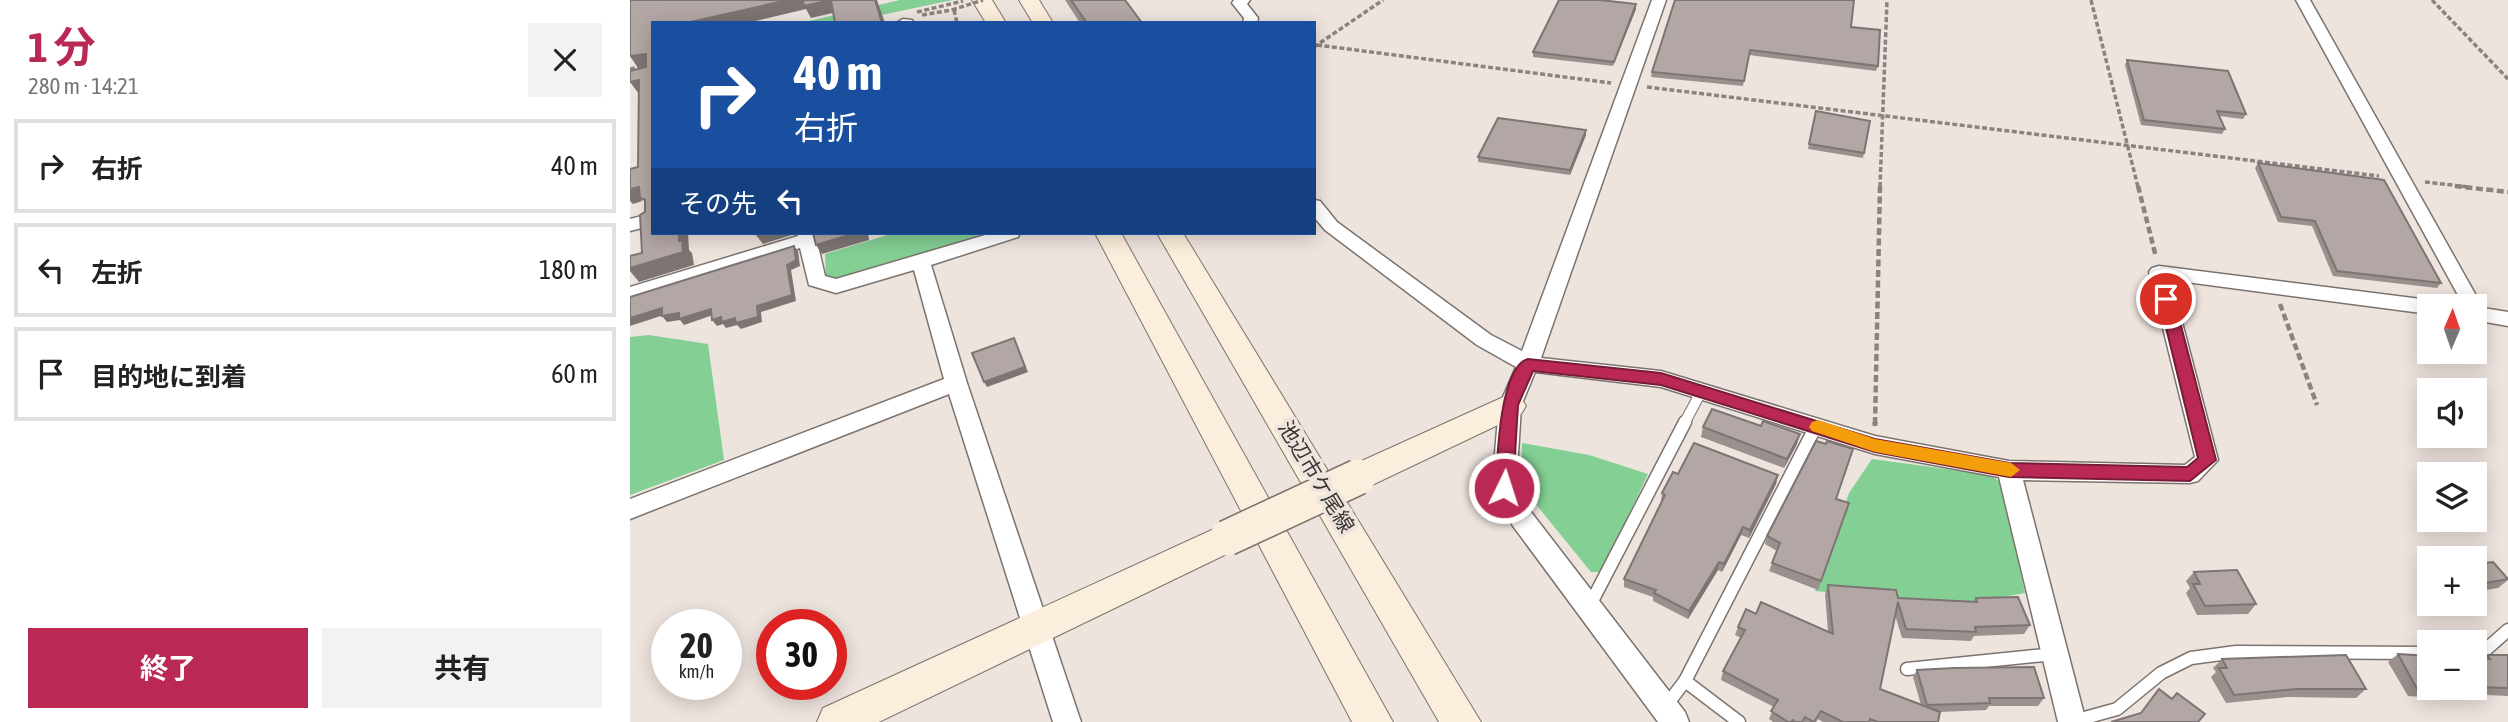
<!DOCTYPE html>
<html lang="ja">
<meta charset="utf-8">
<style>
:root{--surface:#fff;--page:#f2f2f2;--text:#222;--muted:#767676;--line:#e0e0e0;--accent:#b92953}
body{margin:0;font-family:"Asap Condensed","Noto Sans JP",sans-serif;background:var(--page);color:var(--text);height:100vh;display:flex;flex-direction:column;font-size:26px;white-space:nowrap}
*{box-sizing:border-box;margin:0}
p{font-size:23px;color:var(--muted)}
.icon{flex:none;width:38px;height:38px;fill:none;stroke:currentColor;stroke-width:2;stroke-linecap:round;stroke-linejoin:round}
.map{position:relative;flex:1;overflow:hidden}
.panel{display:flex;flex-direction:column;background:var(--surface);width:630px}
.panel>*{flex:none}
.hud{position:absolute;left:21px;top:21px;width:665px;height:214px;border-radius:0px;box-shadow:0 4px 18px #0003;background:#1a4fa0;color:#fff;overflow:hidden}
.needle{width:46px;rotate:2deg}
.controls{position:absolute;left:1787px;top:294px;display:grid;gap:14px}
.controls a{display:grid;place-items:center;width:70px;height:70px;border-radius:0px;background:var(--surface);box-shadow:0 4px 18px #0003;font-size:35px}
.speed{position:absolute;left:21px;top:609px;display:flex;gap:14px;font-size:35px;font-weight:700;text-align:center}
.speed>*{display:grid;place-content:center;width:91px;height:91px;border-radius:50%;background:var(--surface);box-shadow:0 4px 18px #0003;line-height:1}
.speed small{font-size:18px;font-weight:400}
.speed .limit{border:10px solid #d22;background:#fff;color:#111}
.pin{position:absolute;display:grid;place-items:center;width:60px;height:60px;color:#fff;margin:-30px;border:4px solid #fff;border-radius:50%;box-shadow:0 2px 7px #0007}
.me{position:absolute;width:77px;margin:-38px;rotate:4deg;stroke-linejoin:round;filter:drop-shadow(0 0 5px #0008)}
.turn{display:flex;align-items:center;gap:24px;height:147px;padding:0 28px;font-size:32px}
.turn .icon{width:91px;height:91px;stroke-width:2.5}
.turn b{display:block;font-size:49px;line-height:60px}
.then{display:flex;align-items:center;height:66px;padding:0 28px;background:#0003;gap:14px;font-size:26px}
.round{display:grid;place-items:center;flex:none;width:74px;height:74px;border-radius:0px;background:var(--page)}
.summary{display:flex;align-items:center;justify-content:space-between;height:119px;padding:0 28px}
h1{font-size:42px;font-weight:700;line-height:52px;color:var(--accent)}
.primary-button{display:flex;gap:14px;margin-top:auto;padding:14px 28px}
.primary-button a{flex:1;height:80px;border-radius:0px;background:var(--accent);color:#fff;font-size:28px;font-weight:700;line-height:80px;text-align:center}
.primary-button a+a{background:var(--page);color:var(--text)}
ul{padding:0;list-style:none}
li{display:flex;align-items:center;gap:21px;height:94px;margin:0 14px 10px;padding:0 14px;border:4px solid var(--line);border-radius:0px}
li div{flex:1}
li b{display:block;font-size:26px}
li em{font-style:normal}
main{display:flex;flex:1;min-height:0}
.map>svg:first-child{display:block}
</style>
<main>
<section class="panel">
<div class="summary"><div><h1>1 分</h1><p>280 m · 14:21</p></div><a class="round"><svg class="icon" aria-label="close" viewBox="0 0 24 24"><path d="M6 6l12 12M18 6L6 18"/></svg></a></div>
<ul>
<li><svg class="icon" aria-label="right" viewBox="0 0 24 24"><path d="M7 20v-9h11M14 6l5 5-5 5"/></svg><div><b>右折</b></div><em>40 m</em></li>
<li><svg class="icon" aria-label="left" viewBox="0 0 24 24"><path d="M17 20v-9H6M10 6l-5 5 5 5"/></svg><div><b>左折</b></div><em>180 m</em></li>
<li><svg class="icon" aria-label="arrive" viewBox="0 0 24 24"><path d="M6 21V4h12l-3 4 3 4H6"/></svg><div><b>目的地に到着</b></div><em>60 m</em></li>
</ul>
<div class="primary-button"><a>終了</a><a>共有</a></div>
</section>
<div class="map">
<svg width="1878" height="722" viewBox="0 0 1878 722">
<rect width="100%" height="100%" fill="#eee4de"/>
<g fill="#83cf94">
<polygon points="270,0 323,0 213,23 170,23"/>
<polygon points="264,233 357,233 210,280 196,278 195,254"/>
<polygon points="19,335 78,344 94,460 0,495 0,337"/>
<polygon points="892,443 959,455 1018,474 972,572 961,572 900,497 891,478"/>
<polygon points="1242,459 1361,475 1371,483 1395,593 1330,605 1185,591 1219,493"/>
</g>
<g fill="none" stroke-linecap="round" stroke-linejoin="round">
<g stroke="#7c736e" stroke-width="12">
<polyline id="lane-far1" points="1054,424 1072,390"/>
</g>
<g stroke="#7c736e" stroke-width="15">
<g id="lane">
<polyline points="960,605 1055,422"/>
<polyline points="1844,653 1852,653 1878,630"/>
<polyline points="1277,669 1424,654"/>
<polyline points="1055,681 1109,722"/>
<polyline points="1035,707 1055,681 1186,426"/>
<polyline points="1440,722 1487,709 1531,673 1561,658 1606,652 1799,653"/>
</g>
</g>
<g stroke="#7c736e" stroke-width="3">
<g id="street">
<polygon points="604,0 620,0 617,4 628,18 627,23 613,23 614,18 602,3"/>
<polygon points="1022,0 1036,0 911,358 1031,371 1245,436 1379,461 1555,465 1565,457 1519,272 1522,268 1529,266 1799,300 1809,306 1799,306 1799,314 1541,280 1588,460 1568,481 1560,483 1393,480 1456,722 1428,722 1369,477 1245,454 1031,387 905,372 891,406 886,487 901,512 1055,712 1059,722 1028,722 883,526 862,488 869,406 886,367 847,345 695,230 684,217 684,200 690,201 707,222 861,335 892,351"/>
<polygon points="1666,0 1680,0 1853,308 1878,312 1878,326 1844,320 1844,306 1834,306"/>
<polygon points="273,19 282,20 284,23 266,23"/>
<polygon points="23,213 23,225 0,231 0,219"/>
<polygon points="167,233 185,233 195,276 206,279 362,233 390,233 388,237 301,265 337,383 451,722 423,722 319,394 0,519 0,499 314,379 284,270 206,293 179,285 170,248 0,301 0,287 168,236"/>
</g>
</g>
<g stroke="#7c736e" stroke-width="2">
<g id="secondary">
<polygon points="342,0 362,0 376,23 356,23"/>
<polygon points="389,0 409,0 423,23 403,23"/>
<polygon points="465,233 491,233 763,722 722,722"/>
<polygon points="527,233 553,233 851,722 809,722"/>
<polygon points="880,394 891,398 896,406 891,414 740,486 728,490 716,486 711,477 716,468"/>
<polygon points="597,523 609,528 614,538 609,548 249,722 187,722 193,708"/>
</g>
</g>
<g stroke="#8a8480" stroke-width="3.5" stroke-dasharray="5 2.5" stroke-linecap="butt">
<polyline points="1461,0 1508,187"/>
<polyline points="1802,0 1878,79"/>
<polyline points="324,10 327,23"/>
<polyline points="287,12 333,1"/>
<polyline points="292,15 322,10"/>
<polyline points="687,45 981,83"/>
<polyline points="684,47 753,0"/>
<polyline points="0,69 23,64"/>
<polyline points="1017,87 1749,176"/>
<polyline points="1795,182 1839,187"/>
<polyline points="1250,187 1257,0"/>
</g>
<g stroke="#8a8480" stroke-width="4.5" stroke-dasharray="7 3.5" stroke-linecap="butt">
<polyline points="1508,186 1526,257"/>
<polyline points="1825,186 1878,192"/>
<polyline points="1650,304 1687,405"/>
<polyline points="1245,424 1250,186"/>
</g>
<polyline stroke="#8a8480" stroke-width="5" stroke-dasharray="9 4.5" stroke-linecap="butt" points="1245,426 1245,422"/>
<use href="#lane-far1" stroke="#fff" stroke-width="10"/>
<use href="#lane" stroke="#fff" stroke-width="12"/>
<use href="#street" fill="#fff" fill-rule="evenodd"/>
<use href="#secondary" fill="#fceedc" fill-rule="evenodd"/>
<g stroke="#7c736e" stroke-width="38" stroke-linecap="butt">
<polyline id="secondary-bridge" points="597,538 728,477"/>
</g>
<polyline stroke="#8a8480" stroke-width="3.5" stroke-dasharray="5 2.5" stroke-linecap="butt" points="322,10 353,0"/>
<use href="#secondary-bridge" stroke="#fceedc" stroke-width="35"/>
</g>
<g fill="#9a908e">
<polygon points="435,0 495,0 512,23 450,23"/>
<polygon points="1006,4 1006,9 983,66 903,57 903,52"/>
<polygon points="1221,27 1248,66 1246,71 1119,55 1113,86 1021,77 1022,72"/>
<polygon points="1497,60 1616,114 1613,119 1589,116 1595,129 1592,134 1511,125 1495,65"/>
<polygon points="1186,111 1234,153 1233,158 1178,149"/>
<polygon points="956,135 940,175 848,162 848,157"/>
<polygon points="1628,163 1811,283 1807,288 1703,276 1682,226 1648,222 1625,168"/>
<polygon points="1073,427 1167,444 1154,468 1071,437"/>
<polygon points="1048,474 1148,475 1146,484 1119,538 1111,535 1092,572 1088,570 1058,619 1023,601 1023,597 994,587 994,579 1031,502 1032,493"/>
<polygon points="1207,499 1219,503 1188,590 1139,571 1147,551 1135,544 1137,536"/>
<polygon points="1798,555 1844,558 1799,558 1799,577 1788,564"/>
<polygon points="1844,559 1849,564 1878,578 1878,580 1868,588 1844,592"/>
<polygon points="1564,572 1626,604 1618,614 1567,615 1556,593 1560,588 1556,581"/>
<polygon points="1198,585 1268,598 1344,601 1346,598 1400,625 1394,634 1344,636 1341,641 1272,638 1265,615 1250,689 1291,705 1283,677 1287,670 1414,698 1408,706 1359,706 1356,710 1310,712 1308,722 1193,722 1188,719 1186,722 1143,722 1139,719 1144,707 1091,680 1093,671 1111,638 1105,635 1108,627 1126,614 1198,632 1195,594"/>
<polygon points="1768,654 1799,688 1844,688 1844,658 1852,658 1857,655 1878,655 1878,696 1815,693 1809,698 1778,696 1758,662"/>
<polygon points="1592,659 1736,689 1726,698 1658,697 1596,703 1581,677 1586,672 1583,668"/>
</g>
<g fill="#7d7574">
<polygon points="158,0 201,0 207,12 181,18 176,9 117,23 56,23"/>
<polygon points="245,0 247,0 255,23 252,23"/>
<polygon points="1006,4 1006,9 983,66 984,62"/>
<polygon points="16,54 23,66 8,68 0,56"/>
<polygon points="9,80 9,94 0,82"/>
<polygon points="956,130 956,135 940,175 940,170"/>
<polygon points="9,187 10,198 12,201 3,204 0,201 0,189"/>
<polygon points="49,233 58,233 59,250 62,253 64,265 9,282 0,271 0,268 49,241"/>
<polygon points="134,233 166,233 165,234 133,244 126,235"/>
<polygon points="226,233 239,233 238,233 239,240 192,254 186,245"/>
<polygon points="164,246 168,251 170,266 161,270 166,301 131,312 132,322 111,329 107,325 96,328 93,324 87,326 82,320 127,306 157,265"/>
<polygon points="32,308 37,314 0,326 0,318"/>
<polygon points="81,309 86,314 54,325 50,320 37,322 32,316"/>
<polygon points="384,338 398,372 357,387 354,382"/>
<polygon points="1170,434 1167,444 1154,468 1157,459"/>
<polygon points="1148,475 1146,484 1119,538 1120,530"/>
<polygon points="1113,527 1111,535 1092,572 1094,564"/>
<polygon points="1089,562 1088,570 1058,619 1059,611"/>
</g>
<g fill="#b3a7a5" stroke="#7d7574" stroke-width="2">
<polygon points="0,0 158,0 56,23 23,23 23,233 49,233 49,241 52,240 53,252 0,268 0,256 12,253 10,215 15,212 15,200 10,198 9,187 0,189 0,169 8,167 9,80 0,82 0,71 16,67 16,54 0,56"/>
<polygon points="173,0 245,0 252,23 205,23 201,0 174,6"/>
<polygon points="441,0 495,0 512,23 457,23"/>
<polygon points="929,0 970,0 1006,4 984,62 903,52"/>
<polygon points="1045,0 1224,0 1221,27 1250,30 1248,66 1120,50 1114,81 1022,72"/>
<polygon points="1497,60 1598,71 1616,114 1587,111 1595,129 1514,120"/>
<polygon points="1186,111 1240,121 1234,153 1179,144"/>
<polygon points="868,118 956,130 940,170 848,157"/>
<polygon points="1628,163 1754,180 1811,283 1707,271 1685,221 1651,217"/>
<polygon points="183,233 226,233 186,245"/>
<polygon points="164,246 166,260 157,265 162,295 127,306 128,317 106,323 105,318 92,322 91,317 82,320 81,309 49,319 49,313 32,316 32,308 0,318 0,297"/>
<polygon points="384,338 395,367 354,382 342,353"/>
<polygon points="1082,409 1131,426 1133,421 1170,434 1157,459 1073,427"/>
<polygon points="1186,441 1196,444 1197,441 1223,449 1206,499 1219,503 1191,581 1142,563 1150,543 1137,536"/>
<polygon points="1064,443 1148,475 1120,530 1113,527 1094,564 1089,562 1059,611 1024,593 1026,590 994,579 1035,495 1032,493 1043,472 1048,474"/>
<polygon points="1835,549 1844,558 1801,558 1798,555"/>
<polygon points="1844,559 1849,564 1863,562 1878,579 1844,585"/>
<polygon points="1607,570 1626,604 1575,606 1563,584 1570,584 1564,572"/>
<polygon points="1198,585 1266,590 1268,598 1347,602 1346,598 1388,597 1400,625 1345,627 1346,632 1276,629 1268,602 1250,689 1310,712 1308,722 1248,722 1240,719 1239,722 1213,722 1191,711 1184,722 1175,717 1172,722 1165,722 1163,720 1161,722 1158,722 1141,711 1148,700 1093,671 1115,630 1108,627 1116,609 1126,614 1131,602 1203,634"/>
<polygon points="1768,654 1799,656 1799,688 1818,688 1819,690 1787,689"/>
<polygon points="1716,655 1736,689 1667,689 1604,695 1589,668 1597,668 1592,659"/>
<polygon points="1857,655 1878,655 1878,688 1844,687 1844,658 1860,659"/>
<polygon points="1404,667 1414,698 1359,698 1360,703 1330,704 1297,705 1287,670 1324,668"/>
<polygon points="1529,689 1542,699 1547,693 1575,714 1568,722 1481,722 1511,713"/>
</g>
<path fill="#b92953" stroke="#781b36" stroke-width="2" d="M1536,293L1544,299L1586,460L1560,481L1379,477L1245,452L1031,385L903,371L888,405L883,488L874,495L866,488C867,462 869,367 898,359L1031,373L1245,439L1379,463L1557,467L1568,458L1529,299Z"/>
<polygon fill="#f59e0b" points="1188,420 1245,439 1381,463 1390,470 1381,477 1245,452 1182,431 1179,427 1182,422"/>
<g text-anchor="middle" stroke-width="7" stroke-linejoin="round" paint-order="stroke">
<g font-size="21" fill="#383432" stroke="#eee4de">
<text transform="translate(686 477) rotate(59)" y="7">池辺市ケ尾線</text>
</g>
</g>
</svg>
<div class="controls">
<a><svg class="needle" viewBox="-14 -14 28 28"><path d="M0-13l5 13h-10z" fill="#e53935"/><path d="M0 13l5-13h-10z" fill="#767676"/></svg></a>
<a><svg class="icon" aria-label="sound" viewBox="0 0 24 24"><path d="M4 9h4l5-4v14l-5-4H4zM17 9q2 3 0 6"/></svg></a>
<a><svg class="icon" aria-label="layers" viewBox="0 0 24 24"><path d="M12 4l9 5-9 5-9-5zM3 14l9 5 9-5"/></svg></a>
<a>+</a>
<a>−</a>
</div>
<div class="speed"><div>20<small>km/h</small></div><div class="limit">30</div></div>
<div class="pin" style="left:1536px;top:299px;background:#d93025"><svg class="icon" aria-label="arrive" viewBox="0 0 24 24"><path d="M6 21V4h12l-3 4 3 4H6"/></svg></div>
<svg class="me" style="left:874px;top:488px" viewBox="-20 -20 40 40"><circle r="17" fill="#b92953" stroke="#fff" stroke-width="3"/><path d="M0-11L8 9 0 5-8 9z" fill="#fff"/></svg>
<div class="hud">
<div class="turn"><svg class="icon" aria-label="right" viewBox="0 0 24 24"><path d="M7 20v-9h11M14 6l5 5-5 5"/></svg><div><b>40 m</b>右折</div></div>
<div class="then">その先<svg class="icon" aria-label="left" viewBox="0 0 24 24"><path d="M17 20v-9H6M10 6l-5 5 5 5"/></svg></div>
</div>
</div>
</main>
